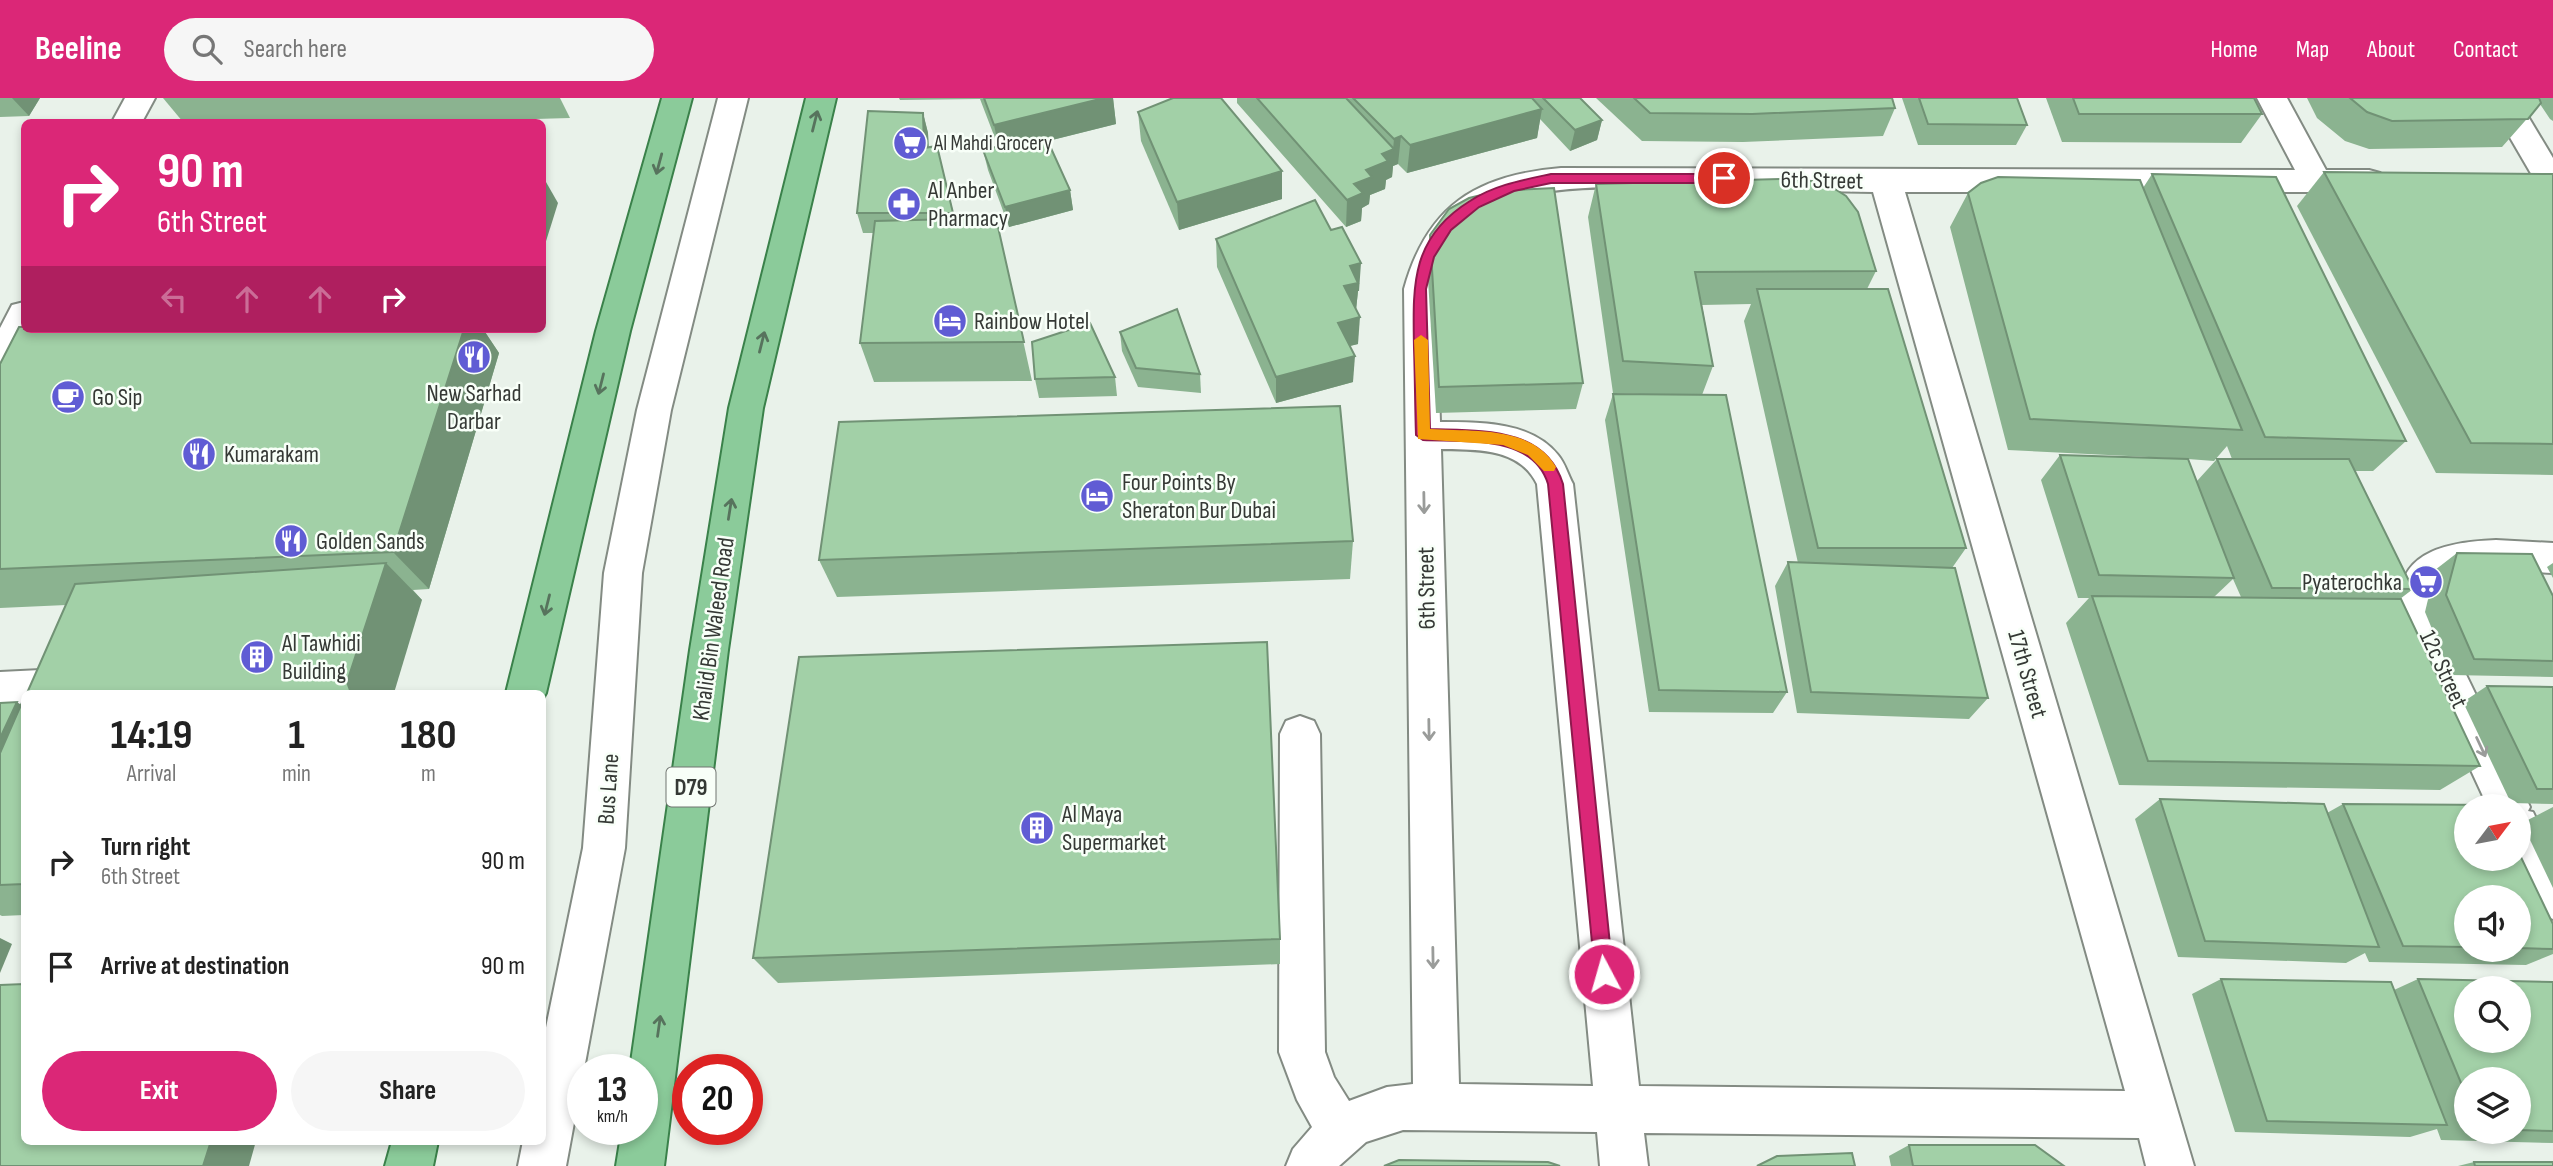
<!DOCTYPE html>
<style>
:root{--surface:#fff;--page:#f6f6f6;--text:#222;--muted:#767676;--accent:#db2777}
body{margin:0;font-family:"Sofia Sans Condensed",sans-serif;background:var(--page);color:var(--text);height:100vh;display:flex;flex-direction:column;font-size:26px;white-space:nowrap}
*{box-sizing:border-box;margin:0}
p{font-size:23px;color:var(--muted)}
.icon{flex:none;width:38px;height:38px;fill:none;stroke:currentColor;stroke-width:2;stroke-linecap:round;stroke-linejoin:round}
.map{position:relative;flex:1;overflow:hidden}
.side{position:absolute;left:21px;top:592px;width:525px;height:455px;display:flex;flex-direction:column;background:var(--surface);border-radius:10px;box-shadow:0 4px 10px #0003}
.side>*{flex:none}
.top-card{position:absolute;left:21px;top:21px;width:525px;height:214px;border-radius:10px;box-shadow:0 4px 10px #0003;background:#db2777;color:#fff;overflow:hidden}
.needle{width:46px;rotate:58deg}
.buttons{position:absolute;left:2454px;top:696px;display:grid;gap:14px}
.buttons a{display:grid;place-items:center;width:77px;height:77px;border-radius:50%;background:var(--surface);box-shadow:0 4px 10px #0003;font-size:35px}
.speed{position:absolute;left:567px;top:956px;display:flex;gap:14px;font-size:35px;font-weight:700;text-align:center}
.speed>*{display:grid;place-content:center;width:91px;height:91px;border-radius:50%;background:var(--surface);box-shadow:0 4px 10px #0003;line-height:1}
.speed small{font-size:18px;font-weight:400}
.speed .limit{border:10px solid #d22;background:#fff;color:#111}
.pin{position:absolute;display:grid;place-items:center;width:60px;height:60px;color:#fff;margin:-30px;border:4px solid #fff;border-radius:50%;box-shadow:0 2px 7px #0007}
.me{position:absolute;width:77px;margin:-38px;rotate:354deg;stroke-linejoin:round;filter:drop-shadow(0 0 5px #0008)}
.turn{display:flex;align-items:center;gap:24px;height:147px;padding:0 21px;font-size:32px}
.turn .icon{width:91px;height:91px;stroke-width:2.5}
.turn b{display:block;font-size:49px;line-height:60px}
.lanes{display:flex;align-items:center;height:66px;padding:0 21px;background:#0003;justify-content:center;gap:35px;direction:ltr}
.lanes .off{opacity:.35}
.eta{display:flex;justify-content:space-evenly;align-items:center;height:119px;text-align:center}
.eta b{font-size:42px;font-weight:700;line-height:49px}
.primary-button{display:flex;gap:14px;margin-top:auto;padding:14px 21px}
.primary-button a{flex:1;height:80px;border-radius:42px;background:var(--accent);color:#fff;font-size:28px;font-weight:700;line-height:80px;text-align:center}
.primary-button a+a{background:var(--page);color:var(--text)}
ul{padding:0;list-style:none}
li{display:flex;align-items:center;gap:21px;height:105px;padding:0 21px}
li div{flex:1}
li b{display:block;font-size:26px}
li em{font-style:normal}
header{display:flex;align-items:center;gap:42px;box-sizing:border-box;height:98px;padding:0 35px;background:var(--accent);color:#fff}
header strong{font-size:33px}
nav{display:flex;gap:38px;margin-inline-start:auto;font-size:24px}
.search{width:490px;height:63px;background:var(--page);display:flex;align-items:center;gap:18px;box-sizing:border-box;padding:0 24px;border-radius:38px;color:var(--muted);font-size:26px}
.map>svg:first-child{display:block}
</style>
<header>
<strong>Beeline</strong>
<div class="search"><svg class="icon" aria-label="search" viewBox="0 0 24 24"><circle cx="10" cy="10" r="6"/><path d="M15 15l6 6"/></svg>Search here</div>
<nav><a>Home</a><a>Map</a><a>About</a><a>Contact</a></nav>
</header>
<div class="map">
<svg width="2553" height="1068" viewBox="0 0 2553 1068">
<rect width="100%" height="100%" fill="#e9f2ea"/>
<g fill="none" stroke-linecap="round" stroke-linejoin="round">
<g stroke="#838b83" stroke-width="4">
<g id="minor">
<polygon points="125,0 155,0 142,24 112,24"/>
<polygon points="718,0 748,0 671,312 642,475 625,750 566,1068 518,1068 523,1043 542,1043 542,949 583,750 604,475 637,312"/>
<path d="M2257,0H2287L2326,72H2369L2380,75L2385,83L2380,91L2369,94H1905L2194,1068H2146L2139,1040L1644,1035L1648,1068H1600L1597,1034L1403,1032L1366,1044L1339,1068H1286L1293,1051L1312,1029L1297,1002L1279,954L1280,636L1286,623L1300,618L1314,623L1320,636L1325,954L1334,979L1349,1003L1387,989L1413,986L1404,191C1427,108 1476,77 1561,70L2295,72ZM1665,90L1873,94L2125,993L1639,988L1573,386C1568,377 1565,365 1558,357C1531,323 1479,324 1440,324C1439,293 1438,263 1438,233C1437,219 1435,204 1437,190C1452,79 1582,89 1665,90ZM1441,351C1476,352 1519,349 1537,386L1593,988L1459,986Z"/>
<polygon points="2487,0 2517,0 2553,60 2553,93 2540,91"/>
<polygon points="24,204 24,231 33,231 12,271 0,275 0,230 12,207"/>
<path d="M2496,442L2553,445V475C2516,474 2469,464 2438,489L2435,500L2439,521L2524,696L2530,709L2528,713L2533,714L2553,756V821L2538,815L2512,761H2518V709H2488L2401,521C2390,455 2443,444 2496,442Z"/>
<polygon points="61,571 75,576 81,588 77,595 24,595 24,607 0,608 0,574"/>
</g>
</g>
<g stroke="#3a814a" stroke-width="4">
<g id="major">
<polygon points="662,0 692,0 630,233 546,595 542,602 542,595 506,595 596,233"/>
<polygon points="806,0 836,0 763,310 728,552 664,1068 616,1068 622,1031 642,1031 642,971 630,971 690,552 729,310"/>
<polygon points="392,1043 438,1043 433,1068 385,1068"/>
</g>
</g>
<use href="#minor" fill="#fff" fill-rule="evenodd"/>
<use href="#major" fill="#8bcb9a" fill-rule="evenodd"/>
</g>
<g fill="#8bb390" fill-rule="evenodd">
<polygon points="0,0 40,0 29,18 0,19"/>
<polygon points="163,0 560,0 570,20 424,24 183,24"/>
<polygon points="899,0 1113,0 1116,26 1048,43 1070,92 1073,112 1009,129 988,72 983,52 998,48 980,1 900,2"/>
<polygon points="1237,0 1580,0 1602,22 1597,42 1570,53 1540,21 1537,40 1407,75 1398,66 1393,68 1392,79 1386,82 1385,91 1370,97 1369,106 1362,110 1361,123 1346,129 1237,5"/>
<polygon points="1596,0 1892,0 1895,10 1883,38 1743,44 1642,43"/>
<polygon points="1902,0 2017,0 2027,27 2016,47 1918,47"/>
<polygon points="2046,0 2254,0 2262,16 2241,45 2062,44"/>
<polygon points="2307,0 2553,0 2553,23 2550,21 2540,6 2502,49 2369,51 2345,43 2317,20"/>
<polygon points="1138,14 1282,73 1282,101 1179,132 1141,43"/>
<polygon points="923,15 928,35 929,49 937,48 955,121 996,120 1032,283 874,284 860,245 874,135 863,135 857,115"/>
<polygon points="2324,74 2553,76 2553,377 2436,375 2297,108"/>
<path d="M2152,76L2406,343L2373,373H2354L2413,491L2400,501L2480,668L2440,692L2119,687L2066,525L2089,500H2078L2041,382L2060,357L2169,360L2008,352L1950,129L1968,95L2143,90ZM2227,348L2232,361H2217L2197,383L2188,361L2214,363ZM2233,481L2241,499H2214Z"/>
<polygon points="1596,86 1876,173 1867,191 1966,450 1952,470 1988,600 1969,621 1797,615 1775,488 1788,464 1798,465 1744,223 1751,206 1702,207 1713,268 1702,297 1787,594 1773,615 1649,614 1605,322 1613,296 1641,296 1613,295 1588,119"/>
<polygon points="1430,137 1583,285 1576,311 1436,315 1427,165"/>
<polygon points="1216,141 1359,193 1358,193 1356,212 1358,246 1350,248 1353,284 1276,305 1217,169"/>
<polygon points="24,231 483,231 499,255 429,491 413,492 422,502 66,507 0,510 0,266"/>
<polygon points="1120,234 1200,276 1201,295 1138,289 1122,253"/>
<polygon points="1115,279 1117,298 1039,300 1035,281"/>
<polygon points="1353,443 1350,481 837,499 819,462"/>
<polygon points="2457,455 2553,498 2553,579 2451,577 2425,514 2435,472"/>
<polygon points="2553,465 2553,480 2547,469"/>
<polygon points="2487,588 2553,589 2553,706 2511,705 2463,604"/>
<polygon points="24,600 24,817 2,818 0,817 0,605 21,607"/>
<path d="M2160,701L2324,706L2327,715L2343,706L2496,707L2497,709H2466V761H2518V753L2553,826V856L2526,867L2369,864L2365,855L2346,865L2178,859L2135,721ZM2466,800H2518V852H2466Z"/>
<polygon points="2553,709 2553,790 2522,725"/>
<polygon points="1280,841 1280,866 778,885 753,860"/>
<path d="M2221,881L2394,892L2418,881L2553,884V1045L2441,1042L2437,1031L2410,1039L2235,1034L2192,896ZM2466,982H2518V1034H2466Z"/>
<polygon points="1909,1047 2064,1068 1891,1068 1889,1058"/>
<polygon points="2474,1064 2553,1068 2458,1068"/>
</g>
<g fill="#719275">
<polygon points="12,0 40,0 29,18"/>
<polygon points="1104,0 1113,0 1116,26 1000,55 994,27"/>
<polygon points="1542,11 1537,40 1407,75 1410,47"/>
<polygon points="923,15 928,35 929,70 924,50"/>
<polygon points="1602,22 1597,42 1570,53 1575,32"/>
<polygon points="1401,38 1398,66 1393,68 1392,79 1386,82 1385,91 1370,97 1369,106 1362,110 1361,123 1346,129 1347,102 1354,86 1366,72 1382,56 1393,52 1394,41"/>
<polygon points="1282,73 1282,101 1179,132 1177,104"/>
<polygon points="542,77 558,105 542,156"/>
<polygon points="1070,92 1073,112 1009,129 1005,109"/>
<polygon points="1361,165 1359,193 1358,193 1356,212 1344,188 1350,168"/>
<polygon points="1360,219 1358,246 1337,251 1338,225"/>
<polygon points="464,231 483,231 499,255 429,491 393,454"/>
<polygon points="1355,258 1353,284 1276,305 1276,279"/>
<polygon points="386,465 422,502 394,595 351,595 347,584"/>
<polygon points="17,604 24,609 0,739 0,640"/>
<polygon points="0,840 12,846 0,875"/>
<polygon points="211,1043 256,1043 249,1068 203,1068"/>
</g>
<g fill="#a2d0a7" stroke="#719275" stroke-width="2" fill-rule="evenodd">
<polygon points="984,0 1104,0 994,27"/>
<polygon points="1173,0 1221,0 1282,73 1177,104 1138,14"/>
<polygon points="1257,0 1346,0 1394,51 1382,56 1388,63 1366,72 1372,79 1354,86 1363,95 1347,102"/>
<polygon points="1353,0 1532,0 1542,11 1410,47 1401,38 1394,41"/>
<polygon points="1543,0 1580,0 1602,22 1575,32"/>
<polygon points="1634,0 1892,0 1895,10 1752,16 1650,15"/>
<polygon points="1919,0 2017,0 2027,27 1928,26"/>
<polygon points="2073,0 2254,0 2262,16 2079,16"/>
<polygon points="2350,0 2539,0 2541,5 2528,21 2392,23 2367,14"/>
<polygon points="868,13 923,15 924,50 937,48 953,115 857,115"/>
<polygon points="1045,37 1070,92 1005,109 983,52"/>
<polygon points="2324,74 2553,76 2553,346 2471,345"/>
<polygon points="2152,76 2276,79 2406,343 2265,339"/>
<polygon points="1998,79 2140,82 2242,332 2030,321 1968,95 1981,85"/>
<polygon points="1780,81 1812,83 1830,88 1846,98 1858,114 1876,173 1695,174 1713,268 1623,263 1596,86"/>
<polygon points="1554,90 1583,285 1439,289 1430,137 1449,111 1469,100 1498,93"/>
<polygon points="1315,102 1331,132 1342,129 1361,165 1350,168 1358,185 1344,188 1360,219 1338,225 1355,258 1276,279 1216,141"/>
<polygon points="996,120 1024,244 860,245 875,123"/>
<polygon points="1757,191 1888,191 1966,450 1818,450"/>
<polygon points="1177,211 1200,276 1136,270 1120,234"/>
<polygon points="1090,225 1115,279 1035,281 1032,244"/>
<polygon points="19,229 24,229 24,231 464,231 393,454 0,471 0,266"/>
<polygon points="1613,296 1726,297 1787,594 1659,592"/>
<polygon points="1340,308 1353,443 819,462 839,324"/>
<polygon points="2060,357 2188,361 2234,480 2099,477"/>
<polygon points="2217,361 2349,361 2413,491 2272,490"/>
<polygon points="2457,455 2532,456 2553,498 2553,563 2474,561 2446,497"/>
<polygon points="1788,464 1955,470 1988,600 1811,594"/>
<polygon points="386,465 347,584 351,595 27,595 75,486"/>
<polygon points="2092,498 2401,501 2480,668 2148,663"/>
<polygon points="1267,544 1280,841 753,860 799,559"/>
<polygon points="2487,588 2553,589 2553,691 2537,691"/>
<polygon points="24,600 24,786 0,787 0,655"/>
<polygon points="17,604 0,640 0,605"/>
<polygon points="2160,701 2324,706 2379,849 2205,843"/>
<polygon points="2343,706 2496,707 2497,709 2466,709 2466,761 2518,761 2518,753 2553,826 2553,851 2518,850 2518,800 2466,800 2466,849 2403,848"/>
<polygon points="2221,881 2391,884 2447,1027 2267,1023"/>
<path d="M2418,881L2553,884V1033L2518,1032V982H2466V997ZM2466,891H2518V943H2466Z"/>
<polygon points="24,886 24,1043 211,1043 203,1068 0,1068 0,887"/>
<polygon points="1909,1047 2035,1047 2064,1068 1913,1068"/>
<polygon points="1852,1055 1855,1068 1757,1068 1777,1058"/>
<polygon points="1399,1062 1548,1064 1560,1068 1384,1068"/>
<polygon points="2474,1064 2553,1064 2553,1068 2475,1068"/>
</g>
<defs><path id="oneway-shaft" d="M-6 0H5M1.5-3L5.5 0L1.5 3" fill="none" stroke-width="1.6" stroke-linecap="round" stroke-linejoin="round" transform="scale(1.75)"/></defs>
<g stroke="#57735d">
<use href="#oneway-shaft" transform="translate(815 23) rotate(-76)"/>
<use href="#oneway-shaft" transform="translate(659 66) rotate(105)"/>
<use href="#oneway-shaft" transform="translate(762 244) rotate(-76)"/>
<use href="#oneway-shaft" transform="translate(601 286) rotate(104)"/>
<use href="#oneway-shaft" transform="translate(730 411) rotate(-81)"/>
<use href="#oneway-shaft" transform="translate(547 507) rotate(104)"/>
<use href="#oneway-shaft" transform="translate(659 928) rotate(-82)"/>
</g>
<g stroke="#9a9c9a">
<use href="#oneway-shaft" transform="translate(1424 405) rotate(89)"/>
<use href="#oneway-shaft" transform="translate(1429 632) rotate(89)"/>
<use href="#oneway-shaft" transform="translate(2481 649) rotate(65)"/>
<use href="#oneway-shaft" transform="translate(1433 860) rotate(89)"/>
</g>
<path fill="#db2777" stroke="#8e194d" stroke-width="2" d="M1551,76H1724L1731,80L1724,85H1551L1514,93L1479,109L1451,132L1434,159L1426,191L1430,331C1480,333 1545,328 1563,386L1613,876L1611,882L1604,885L1598,882L1595,876L1548,386C1533,336 1465,344 1423,342L1416,337C1415,308 1415,279 1414,250C1413,188 1410,140 1470,103C1494,87 1523,82 1551,76Z"/>
<path fill="#f59e0b" d="M1421,237L1428,242L1430,331C1472,334 1532,327 1556,369L1554,373H1544L1528,357L1503,347L1418,341L1414,242Z"/>
<defs>
<g id="supermarket-disc" transform="scale(1.75)"><circle r="9.5" fill="#605cd4" stroke="#f8fff8"/><path d="M-6-5.5h2.5l.6 2H6L4.5 2H-2.5L-4.4-4H-6ZM-1.5 3.2a1.3 1.3 0 1 0 .1 0ZM3 3.2a1.3 1.3 0 1 0 .1 0Z" fill="#fff"/></g>
<g id="pharmacy-disc" transform="scale(1.75)"><circle r="9.5" fill="#605cd4" stroke="#f8fff8"/><path d="M-2-6h4v4h4v4h-4v4h-4v-4h-4v-4h4Z" fill="#fff"/></g>
<g id="hotel-disc" transform="scale(1.75)"><circle r="9.5" fill="#605cd4" stroke="#f8fff8"/><path d="M-6-4.5h1.5V1H6V5H4.5V3h-9V5H-6ZM-4 0a1.8 1.8 0 1 1 3.6 0ZM.5 0V-2.5h3Q6-2.5 6 0Z" fill="#fff"/></g>
<g id="restaurant-disc" transform="scale(1.75)"><circle r="9.5" fill="#605cd4" stroke="#f8fff8"/><path d="M-5-6h1v4h1v-4h1v4h1v-4h1v5L-1.5 .5V6h-2V.5L-5-1ZM5-6V6H3V1.5H1.5Q1.5-4 5-6Z" fill="#fff"/></g>
<g id="cafe-disc" transform="scale(1.75)"><circle r="9.5" fill="#605cd4" stroke="#f8fff8"/><path d="M-5.5-4.5H6V0H3Q3 3.5 0 3.5H-2.5Q-5.5 3.5-5.5 0ZM3-3.2v2h1.7v-2ZM-6 4.5H4V6H-6Z" fill="#fff"/></g>
<g id="building-disc" transform="scale(1.75)"><circle r="9.5" fill="#605cd4" stroke="#f8fff8"/><path d="M-4-6H4V6H1V3H-1V6H-4ZM-2.5-4.3h1.7v1.8h-1.7ZM.8-4.3h1.7v1.8H.8ZM-2.5-1h1.7V.8h-1.7ZM.8-1h1.7V.8H.8Z" fill="#fff"/></g>
</defs>
<g fill-rule="evenodd">
<use href="#supermarket-disc" x="910" y="45"/>
<use href="#pharmacy-disc" x="904" y="106"/>
<use href="#hotel-disc" x="950" y="223"/>
<use href="#restaurant-disc" x="474" y="259"/>
<use href="#cafe-disc" x="68" y="299"/>
<use href="#restaurant-disc" x="199" y="356"/>
<use href="#hotel-disc" x="1097" y="398"/>
<use href="#restaurant-disc" x="291" y="443"/>
<use href="#supermarket-disc" x="2426" y="484"/>
<use href="#building-disc" x="257" y="559"/>
<use href="#building-disc" x="1037" y="730"/>
</g>
<g text-anchor="middle" stroke-width="5" stroke-linejoin="round" paint-order="stroke">
<g font-size="21" fill="#353935" stroke="#f8fff8" text-anchor="start">
<text x="934" y="52">Al Mahdi Grocery</text>
</g>
<rect fill="#f8fff8" stroke="#707470" stroke-width="2" x="666.5" y="669.5" width="49" height="39" rx="5"/>
<g font-size="23" font-weight="bold" fill="#353935">
<text x="691" y="697">D79</text>
</g>
<g font-size="24" fill="#353935" stroke="#f8fff8">
<text transform="translate(1822 82) rotate(1)" y="8">6th Street</text>
<text transform="translate(1426 490) rotate(-91)" y="8">6th Street</text>
<text transform="translate(713 531) rotate(-82)" y="8">Khalid Bin Waleed Road</text>
<text transform="translate(2444 571) rotate(65)" y="8">12c Street</text>
<text transform="translate(2028 576) rotate(74)" y="8">17th Street</text>
<text transform="translate(608 691) rotate(-86)" y="8">Bus Lane</text>
</g>
<g font-size="24" fill="#353935" stroke="#f8fff8" text-anchor="start">
<text x="928" y="100">Al Anber<tspan x="928" dy="28">Pharmacy</tspan></text>
<text x="974" y="231">Rainbow Hotel</text>
<text x="474" y="303" text-anchor="middle">New Sarhad<tspan x="474" dy="28">Darbar</tspan></text>
<text x="92" y="307">Go Sip</text>
<text x="224" y="364">Kumarakam</text>
<text x="1122" y="392">Four Points By<tspan x="1122" dy="28">Sheraton Bur Dubai</tspan></text>
<text x="316" y="451">Golden Sands</text>
<text x="2402" y="492" text-anchor="end">Pyaterochka</text>
<text x="282" y="553">Al Tawhidi<tspan x="282" dy="28">Building</tspan></text>
<text x="1062" y="724">Al Maya<tspan x="1062" dy="28">Supermarket</tspan></text>
</g>
</g>
</svg>
<div class="buttons">
<a><svg class="needle" viewBox="-14 -14 28 28"><path d="M0-13l5 13h-10z" fill="#e53935"/><path d="M0 13l5-13h-10z" fill="#767676"/></svg></a>
<a><svg class="icon" aria-label="sound" viewBox="0 0 24 24"><path d="M4 9h4l5-4v14l-5-4H4zM17 9q2 3 0 6"/></svg></a>
<a><svg class="icon" aria-label="search" viewBox="0 0 24 24"><circle cx="10" cy="10" r="6"/><path d="M15 15l6 6"/></svg></a>
<a><svg class="icon" aria-label="layers" viewBox="0 0 24 24"><path d="M12 4l9 5-9 5-9-5zM3 14l9 5 9-5"/></svg></a>
</div>
<div class="speed"><div>13<small>km/h</small></div><div class="limit">20</div></div>
<div class="pin" style="left:1724px;top:80px;background:#d93025"><svg class="icon" aria-label="arrive" viewBox="0 0 24 24"><path d="M6 21V4h12l-3 4 3 4H6"/></svg></div>
<svg class="me" style="left:1604px;top:876px" viewBox="-20 -20 40 40"><circle r="17" fill="#db2777" stroke="#fff" stroke-width="3"/><path d="M0-11L8 9 0 5-8 9z" fill="#fff"/></svg>
<div class="top-card">
<div class="turn"><svg class="icon" aria-label="right" viewBox="0 0 24 24"><path d="M7 20v-9h11M14 6l5 5-5 5"/></svg><div><b>90 m</b>6th Street</div></div>
<div class="lanes"><svg class="icon off" aria-label="left" viewBox="0 0 24 24"><path d="M17 20v-9H6M10 6l-5 5 5 5"/></svg><svg class="icon off" aria-label="ahead" viewBox="0 0 24 24"><path d="M12 20V5M6 11l6-6 6 6"/></svg><svg class="icon off" aria-label="ahead" viewBox="0 0 24 24"><path d="M12 20V5M6 11l6-6 6 6"/></svg><svg class="icon" aria-label="right" viewBox="0 0 24 24"><path d="M7 20v-9h11M14 6l5 5-5 5"/></svg></div>
</div>
<section class="side">
<div class="eta">
<div><b>14:19</b><p>Arrival</p></div>
<div><b>1</b><p>min</p></div>
<div><b>180</b><p>m</p></div>
</div>
<ul>
<li><svg class="icon" aria-label="right" viewBox="0 0 24 24"><path d="M7 20v-9h11M14 6l5 5-5 5"/></svg><div><b>Turn right</b><p>6th Street</p></div><em>90 m</em></li>
<li><svg class="icon" aria-label="arrive" viewBox="0 0 24 24"><path d="M6 21V4h12l-3 4 3 4H6"/></svg><div><b>Arrive at destination</b></div><em>90 m</em></li>
</ul>
<div class="primary-button"><a>Exit</a><a>Share</a></div>
</section>
</div>
